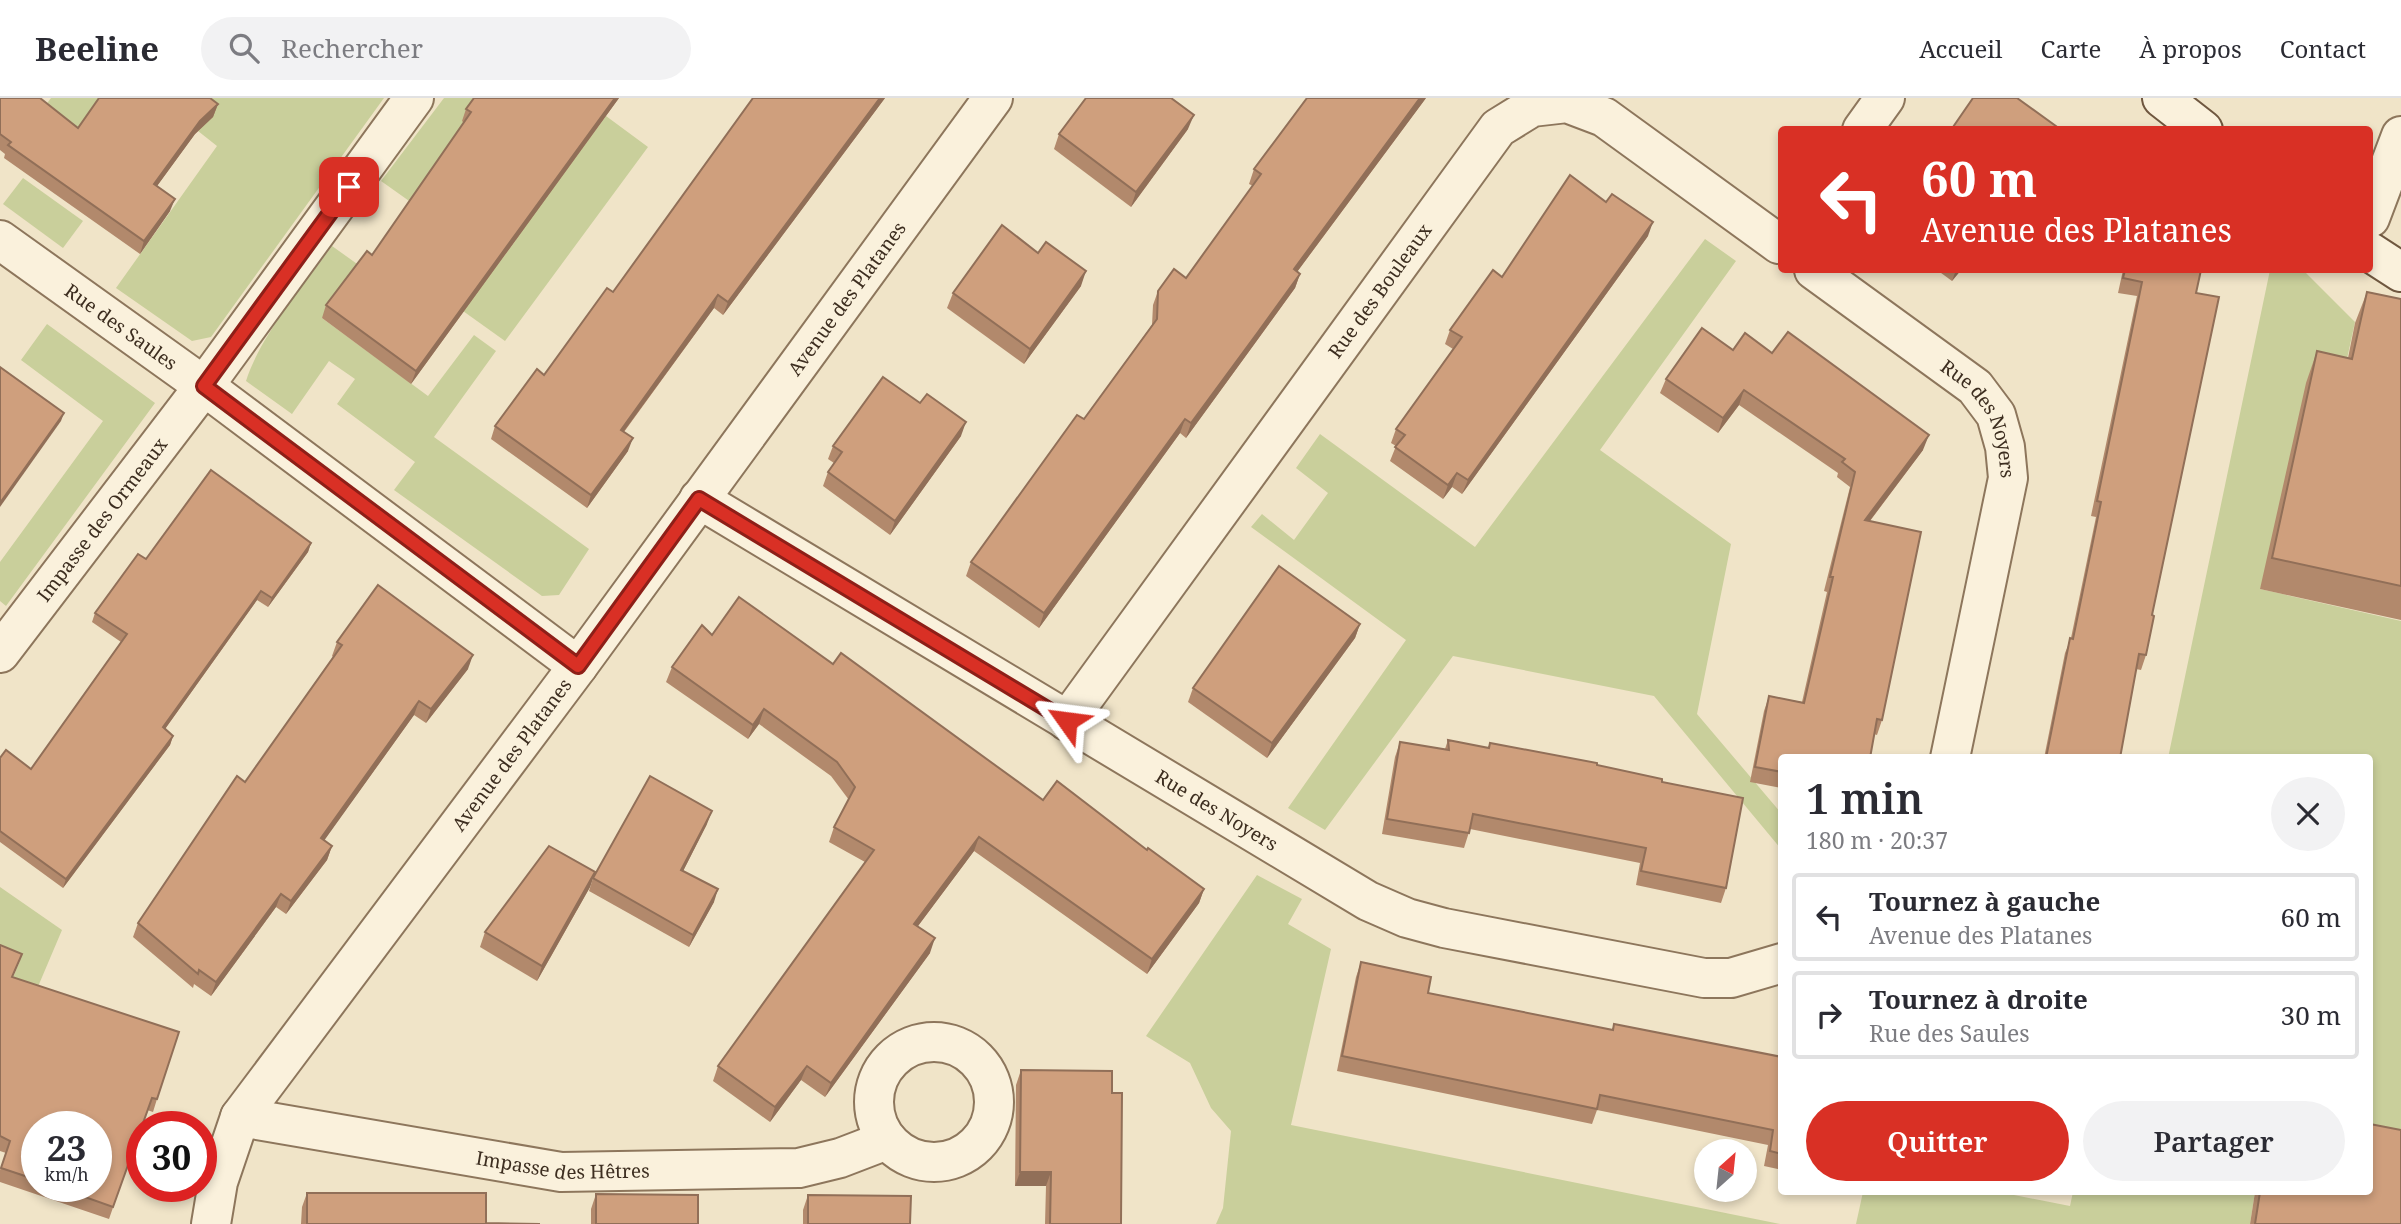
<!DOCTYPE html>
<html lang="fr">
<meta charset="utf-8">
<style>
:root{--surface:#fff;--page:#f2f2f3;--text:#2b2b33;--muted:#7c7c81;--line:#e1e1e2;--accent:#d93025}
body{margin:0;font-family:"Noto Serif",serif;background:var(--page);color:var(--text);height:100vh;display:flex;flex-direction:column;font-size:26px;white-space:nowrap}
*{box-sizing:border-box;margin:0}
p{font-size:23px;color:var(--muted)}
.icon{flex:none;width:38px;height:38px;fill:none;stroke:currentColor;stroke-width:2;stroke-linecap:round;stroke-linejoin:round}
.map{position:relative;flex:1;overflow:hidden}
.drawer{position:absolute;left:1778px;top:656px;width:595px;height:441px;display:flex;flex-direction:column;background:var(--surface);border-radius:7px;box-shadow:0 4px 10px #0003}
.drawer>*{flex:none}
.hud{position:absolute;left:1778px;top:28px;width:595px;height:147px;border-radius:7px;box-shadow:0 4px 10px #0003;background:#d93025;color:#fff;overflow:hidden}
.needle{width:46px;rotate:27deg}
.tools{position:absolute;left:1694px;top:1041px;display:grid;gap:14px}
.tools a{display:grid;place-items:center;width:63px;height:63px;border-radius:50%;background:var(--surface);box-shadow:0 4px 10px #0003;font-size:35px}
.speed{position:absolute;left:21px;top:1013px;display:flex;gap:14px;font-size:35px;font-weight:700;text-align:center}
.speed>*{display:grid;place-content:center;width:91px;height:91px;border-radius:50%;background:var(--surface);box-shadow:0 4px 10px #0003;line-height:1}
.speed small{font-size:18px;font-weight:400}
.speed .limit{border:10px solid #d22;background:#fff;color:#111}
.pin{position:absolute;display:grid;place-items:center;width:60px;height:60px;color:#fff;margin:-30px;border-radius:14px;box-shadow:0 4px 10px #0006}
.me{position:absolute;width:77px;margin:-38px;rotate:301deg;stroke-linejoin:round;filter:drop-shadow(0 0 5px #0008)}
.turn{display:flex;align-items:center;gap:24px;height:147px;padding:0 28px;font-size:32px}
.turn .icon{width:91px;height:91px;stroke-width:2.5}
.turn b{display:block;font-size:49px;line-height:60px}
.round{display:grid;place-items:center;flex:none;width:74px;height:74px;border-radius:37px;background:var(--page)}
.summary{display:flex;align-items:center;justify-content:space-between;height:119px;padding:0 28px}
h1{font-size:42px;font-weight:600;line-height:52px}
.button{display:flex;gap:14px;margin-top:auto;padding:14px 28px}
.button a{flex:1;height:80px;border-radius:42px;background:var(--accent);color:#fff;font-size:28px;font-weight:600;line-height:80px;text-align:center}
.button a+a{background:var(--page);color:var(--text)}
ul{padding:0;list-style:none}
li{display:flex;align-items:center;gap:21px;height:88px;margin:0 14px 10px;padding:0 14px;border:4px solid var(--line);border-radius:7px}
li div{flex:1}
li b{display:block;font-size:26px}
li em{font-style:normal}
header{display:flex;align-items:center;gap:42px;box-sizing:border-box;height:98px;padding:0 35px;background:var(--surface);border-bottom:2px solid var(--line)}
header strong{font-size:33px}
nav{display:flex;gap:38px;margin-inline-start:auto;font-size:24px}
.search{width:490px;height:63px;background:var(--page);display:flex;align-items:center;gap:18px;box-sizing:border-box;padding:0 24px;border-radius:38px;color:var(--muted);font-size:26px}
.map>svg:first-child{display:block}
</style>
<header>
<strong>Beeline</strong>
<div class="search"><svg class="icon" aria-label="search" viewBox="0 0 24 24"><circle cx="10" cy="10" r="6"/><path d="M15 15l6 6"/></svg>Rechercher</div>
<nav><a>Accueil</a><a>Carte</a><a>À propos</a><a>Contact</a></nav>
</header>
<div class="map">
<svg width="2401" height="1126" viewBox="0 0 2401 1126">
<rect width="100%" height="100%" fill="#f0e4c8"/>
<g fill="#c9cf9b">
<polygon points="51,0 104,0 80,46 39,16"/>
<polygon points="188,0 384,0 211,239 192,243 116,190 217,48 198,33 210,16"/>
<polygon points="444,0 478,0 538,79 553,90 606,18 648,49 505,243 463,213 516,142 431,79 412,105 381,83"/>
<polygon points="23,80 83,123 63,150 3,106"/>
<polygon points="1705,141 1736,163 1600,352 1731,446 1697,616 1781,715 1781,751 1654,598 1453,558 1325,732 1288,710 1406,542 1251,429 1262,416 1294,442 1328,395 1296,370 1320,336 1475,449"/>
<path d="M332,148L360,168L322,220L428,298L474,237L496,253L434,339L589,451L559,497L542,498L394,392L415,364L337,306L355,281L329,263L292,316L246,283C260,238 304,187 332,148Z"/>
<polygon points="2270,172 2303,172 2355,224 2340,293 2260,491 2401,523 2401,1060 2370,1053 2370,660 2168,660"/>
<polygon points="47,226 155,305 6,508 0,503 0,464 103,323 21,262"/>
<polygon points="1257,777 1302,801 1288,826 1331,851 1291,1027 1780,1126 1216,1126 1223,1110 1231,1033 1211,1010 1190,965 1146,938"/>
<polygon points="0,789 62,832 9,957 0,910 20,863 0,854"/>
<polygon points="1863,1094 1999,1094 2070,1108 2073,1094 2255,1094 2250,1126 1856,1126"/>
</g>
<g fill="none" stroke-linecap="round" stroke-linejoin="round">
<g stroke="#8d765c" stroke-width="42">
<g id="street">
<polyline points="1862,32 1885,0"/>
<polyline points="2370,120 2401,38"/>
<path id="s1" d="M0,142L204,288L578,568"/>
<path id="s2" d="M1814,172L1975,289L1996,317L2005,349L2008,380L1950,660"/>
<path id="s3" d="M699,401L1368,803L1407,820L1444,830L1704,880H1731L1782,865"/>
<path id="s4" d="M0,555L204,288L414,0"/>
<path id="s5" d="M1067,623L1498,30L1532,9L1567,5L1604,19L1779,146"/>
<circle cx="934" cy="1004" r="60"/>
<path id="s6" d="M240,1019L561,1074L799,1070L840,1060L887,1042"/>
<path id="s7" d="M211,1126L218,1084L240,1019L578,568L993,0"/>
</g>
</g>
<g stroke="#6f573f" stroke-width="42">
<g id="secondary">
<polyline points="2162,0 2203,32"/>
<polyline points="2370,154 2401,174"/>
</g>
</g>
<use href="#street" stroke="#faf1dc" stroke-width="38"/>
<use href="#secondary" stroke="#faf1dc" stroke-width="38"/>
</g>
<g fill="#b2896c" fill-rule="evenodd">
<polygon points="0,0 78,30 218,6 213,19 195,36 157,88 170,113 140,156 4,60 5,56 0,52"/>
<polygon points="619,0 411,286 322,220 326,207 372,157 464,25 462,23 466,11"/>
<polygon points="753,0 885,0 723,217 714,210 624,334 628,353 587,410 491,341 495,328 544,277 613,194"/>
<polygon points="1426,0 1297,174 1300,176 1295,190 1253,248 1186,340 1180,335 1039,530 966,478 971,464 1084,321 1152,227 1153,207 1158,193 1186,180 1253,88 1249,86 1254,71"/>
<polygon points="1188,31 1131,109 1054,51 1059,36"/>
<polygon points="1648,138 1462,396 1452,389 1443,401 1390,363 1396,348 1391,345 1396,331 1453,251 1445,246 1450,232 1502,179"/>
<polygon points="1937,172 1961,172 1952,183"/>
<polygon points="2123,172 2201,172 2196,195 2146,557 2141,572 2136,571 2120,660 2044,660 2065,555 2071,540 2096,419 2091,418 2137,198 2118,195"/>
<polygon points="1081,188 1024,266 947,210 953,195"/>
<polygon points="2367,194 2401,201 2401,522 2260,491 2306,285 2317,253 2348,260 2355,225"/>
<polygon points="1733,252 1772,255 1923,352 1870,423 1882,622 1877,637 1874,636 1782,660 1782,690 1750,684 1764,613 1769,598 1802,604 1827,494 1824,493 1850,389 1837,379 1838,375 1739,307 1718,335 1660,295 1666,281"/>
<polygon points="961,338 890,437 823,388 828,374 834,365 828,361 833,348"/>
<polygon points="311,445 308,454 268,509 257,502 165,631 173,638 170,647 63,790 0,744 0,660 31,671 121,544 92,524 95,515"/>
<polygon points="1360,526 1355,540 1267,660 1188,604 1193,590"/>
<polygon points="712,537 833,566 1043,702 1147,752 1204,791 1199,805 1147,876 974,753 918,828 930,855 825,999 801,982 770,1024 713,983 718,968 865,764 829,744 834,729 849,702 831,678 759,626 748,641 666,584 672,569"/>
<polygon points="337,544 468,571 426,625 414,617 324,742 332,748 327,762 286,816 276,809 211,898 194,886 193,890 133,839 138,825 245,684 333,559 332,558"/>
<polygon points="1448,642 1488,650 1490,645 1597,667 1662,684 1726,790 1721,805 1636,787 1640,765 1470,731 1464,750 1382,736 1395,659 1400,644 1445,651"/>
<polygon points="707,726 683,773 714,804 689,849 589,793 593,780"/>
<polygon points="595,774 590,789 537,883 480,849 485,834"/>
<path d="M0,847L13,880L157,1001L153,1014L147,1012L109,1121L0,1084V1072L6,1055L0,1053ZM37,1029L96,1088H37Z"/>
<polygon points="1361,864 1428,895 1612,932 1614,926 1782,959 1782,1072 1764,1068 1768,1047 1597,1012 1592,1026 1337,973 1356,879"/>
<polygon points="1021,972 1112,995 1121,1126 1045,1126 1046,1088 1015,1088 1016,987"/>
<polygon points="2255,1094 2370,1094 2401,1126 2250,1126"/>
<polygon points="307,1095 486,1125 540,1126 301,1126 302,1109"/>
<polygon points="596,1096 698,1126 591,1126 591,1111"/>
<polygon points="808,1097 910,1126 803,1126 803,1112"/>
</g>
<g fill="#916f58">
<polygon points="615,0 619,0 411,286 416,273"/>
<polygon points="880,0 885,0 723,217 728,204"/>
<polygon points="1420,0 1426,0 1288,186 1294,171"/>
<polygon points="218,6 213,19 195,36 149,99 154,86 200,23"/>
<polygon points="1194,17 1188,31 1131,109 1136,94"/>
<polygon points="175,101 170,113 140,156 144,143"/>
<polygon points="1653,124 1648,138 1462,396 1468,382"/>
<polygon points="1956,172 1961,172 1952,183"/>
<polygon points="1086,173 1081,188 1024,266 1030,251"/>
<polygon points="1300,176 1295,190 1186,340 1191,325"/>
<polygon points="718,197 714,210 616,344 621,332"/>
<polygon points="1744,292 1739,307 1718,335 1723,320"/>
<polygon points="64,315 61,323 0,409 0,405"/>
<polygon points="1185,321 1180,335 1039,530 1044,515"/>
<polygon points="966,324 961,338 890,437 895,423"/>
<polygon points="1929,337 1923,352 1859,437 1865,422"/>
<polygon points="633,340 628,353 587,410 591,397"/>
<polygon points="1457,375 1452,389 1443,401 1448,387"/>
<polygon points="311,445 308,454 268,509 272,500"/>
<polygon points="261,493 257,502 160,638 163,629"/>
<polygon points="1360,526 1355,540 1267,660 1272,645"/>
<polygon points="473,557 468,571 426,625 431,611"/>
<polygon points="419,603 414,617 316,754 321,740"/>
<polygon points="764,611 759,626 748,641 753,627"/>
<polygon points="173,638 170,647 63,790 66,781"/>
<polygon points="712,713 707,726 677,785 681,772"/>
<polygon points="979,739 974,753 909,840 914,826"/>
<polygon points="332,748 327,762 286,816 291,803"/>
<polygon points="595,774 590,789 537,883 542,868"/>
<polygon points="718,791 714,804 689,849 693,837"/>
<polygon points="1204,791 1199,805 1147,876 1152,861"/>
<polygon points="281,796 276,809 211,898 216,884"/>
<polygon points="935,840 930,855 825,999 831,985"/>
<polygon points="807,968 801,982 770,1024 775,1009"/>
<polygon points="1020,1074 1051,1074 1046,1088 1015,1088"/>
</g>
<g fill="#cf9f7d" stroke="#916f58" stroke-width="2">
<polygon points="0,0 40,0 78,30 99,0 210,0 218,6 200,23 154,86 175,101 144,143 8,47 11,44 0,36"/>
<polygon points="474,0 615,0 416,273 326,207 367,153 372,157 471,14 466,11"/>
<polygon points="753,0 880,0 728,204 718,197 621,332 633,340 591,397 495,328 537,271 544,277 607,190 613,194"/>
<polygon points="1086,0 1171,0 1194,17 1136,94 1059,36"/>
<polygon points="1307,0 1420,0 1294,171 1300,176 1258,234 1191,325 1185,321 1044,515 971,464 1077,317 1084,321 1157,221 1158,193 1174,171 1186,180 1261,76 1254,71"/>
<polygon points="1973,0 2017,0 2060,31 1951,32"/>
<polygon points="1570,77 1606,104 1612,96 1653,124 1468,382 1457,375 1448,387 1395,349 1405,337 1396,331 1462,239 1450,232 1493,172 1502,179"/>
<polygon points="1002,127 1038,155 1046,144 1086,173 1030,251 953,195"/>
<polygon points="2125,172 2201,172 2196,195 2219,199 2152,517 2154,518 2146,557 2139,556 2120,660 2046,660 2070,540 2073,541 2101,404 2097,403 2142,184 2123,180"/>
<polygon points="2367,194 2401,201 2401,488 2272,460 2317,253 2352,261"/>
<polygon points="1702,230 1733,252 1745,235 1772,255 1788,234 1929,337 1865,422 1921,434 1882,622 1877,621 1870,660 1782,660 1782,674 1755,669 1769,598 1804,605 1833,479 1830,479 1855,374 1842,364 1845,361 1744,292 1723,320 1666,281"/>
<polygon points="0,269 64,315 0,405"/>
<polygon points="883,279 920,305 927,296 966,324 895,423 828,374 842,354 833,348"/>
<polygon points="211,372 311,445 272,500 261,493 163,629 173,638 66,781 0,733 0,660 6,652 31,671 127,536 95,515 138,456 146,461"/>
<polygon points="1279,468 1360,526 1272,645 1193,590"/>
<polygon points="378,487 473,557 431,611 419,603 321,740 332,748 291,803 281,796 216,884 199,872 198,876 138,825 237,678 245,684 342,547 337,544"/>
<polygon points="739,499 833,566 841,555 1043,702 1057,683 1147,752 1148,750 1204,791 1152,861 979,739 914,826 935,840 831,985 807,968 775,1009 718,968 874,752 834,729 855,689 837,664 764,611 753,627 672,569 702,527 712,537"/>
<polygon points="1448,642 1489,650 1490,645 1597,665 1597,667 1662,681 1662,684 1743,700 1726,790 1641,773 1646,750 1473,716 1469,735 1387,721 1400,644 1449,652"/>
<polygon points="650,678 712,713 681,772 718,791 693,837 593,780"/>
<polygon points="549,748 595,774 542,868 485,834"/>
<polygon points="0,847 22,856 12,879 179,934 157,1001 152,1000 113,1109 54,1088 96,1088 96,1029 37,1029 37,1082 1,1070 10,1043 0,1038"/>
<polygon points="1361,864 1431,879 1428,895 1613,932 1614,926 1782,959 1782,1056 1770,1053 1773,1032 1600,997 1597,1011 1342,958"/>
<polygon points="1021,972 1112,973 1112,995 1122,995 1121,1126 1050,1126 1051,1074 1020,1074"/>
<polygon points="2370,1026 2401,1032 2401,1126 2255,1126 2260,1094 2370,1094"/>
<polygon points="307,1095 486,1095 486,1125 540,1126 307,1126"/>
<polygon points="596,1096 698,1097 698,1126 596,1126"/>
<polygon points="808,1097 911,1098 910,1126 808,1126"/>
</g>
<g fill="none" stroke-linecap="round" stroke-linejoin="round">
<g stroke="#8d1f18" stroke-width="18">
<polyline id="route" points="349,89 204,288 578,568 699,401 1067,623"/>
</g>
<use href="#route" stroke="#d93025" stroke-width="12"/>
</g>
<g text-anchor="middle" stroke-width="5" stroke-linejoin="round" paint-order="stroke">
<g font-size="19" fill="#3d2e20" stroke="#f7eed8">
<text dy="7" stroke="none"><textPath href="#s5" startOffset="532">Rue des Bouleaux</textPath></text>
<text dy="7" stroke="none"><textPath href="#s7" startOffset="1130">Avenue des Platanes</textPath></text>
<text dy="7" stroke="none"><textPath href="#s1" startOffset="149">Rue des Saules</textPath></text>
<text dy="7" stroke="none"><textPath href="#s2" startOffset="229">Rue des Noyers</textPath></text>
<text dy="7" stroke="none"><textPath href="#s4" startOffset="168">Impasse des Ormeaux</textPath></text>
<text dy="7" stroke="none"><textPath href="#s7" startOffset="564">Avenue des Platanes</textPath></text>
<text dy="7" stroke="none"><textPath href="#s3" startOffset="604">Rue des Noyers</textPath></text>
<text dy="7" stroke="none"><textPath href="#s6" startOffset="327">Impasse des Hêtres</textPath></text>
</g>
</g>
</svg>
<div class="tools">
<a><svg class="needle" viewBox="-14 -14 28 28"><path d="M0-13l5 13h-10z" fill="#e53935"/><path d="M0 13l5-13h-10z" fill="#7c7c81"/></svg></a>
</div>
<div class="speed"><div>23<small>km/h</small></div><div class="limit">30</div></div>
<div class="pin" style="left:349px;top:89px;background:#d93025"><svg class="icon" aria-label="arrive" viewBox="0 0 24 24"><path d="M6 21V4h12l-3 4 3 4H6"/></svg></div>
<svg class="me" style="left:1067px;top:623px" viewBox="-20 -20 40 40"><path d="M0-17L14 15 0 8-14 15z" fill="#d93025" stroke="#fff" stroke-width="4"/></svg>
<div class="hud">
<div class="turn"><svg class="icon" aria-label="left" viewBox="0 0 24 24"><path d="M17 20v-9H6M10 6l-5 5 5 5"/></svg><div><b>60 m</b>Avenue des Platanes</div></div>
</div>
<section class="drawer">
<div class="summary"><div><h1>1 min</h1><p>180 m · 20:37</p></div><a class="round"><svg class="icon" aria-label="close" viewBox="0 0 24 24"><path d="M6 6l12 12M18 6L6 18"/></svg></a></div>
<ul>
<li><svg class="icon" aria-label="left" viewBox="0 0 24 24"><path d="M17 20v-9H6M10 6l-5 5 5 5"/></svg><div><b>Tournez à gauche</b><p>Avenue des Platanes</p></div><em>60 m</em></li>
<li><svg class="icon" aria-label="right" viewBox="0 0 24 24"><path d="M7 20v-9h11M14 6l5 5-5 5"/></svg><div><b>Tournez à droite</b><p>Rue des Saules</p></div><em>30 m</em></li>
</ul>
<div class="button"><a>Quitter</a><a>Partager</a></div>
</section>
</div>
